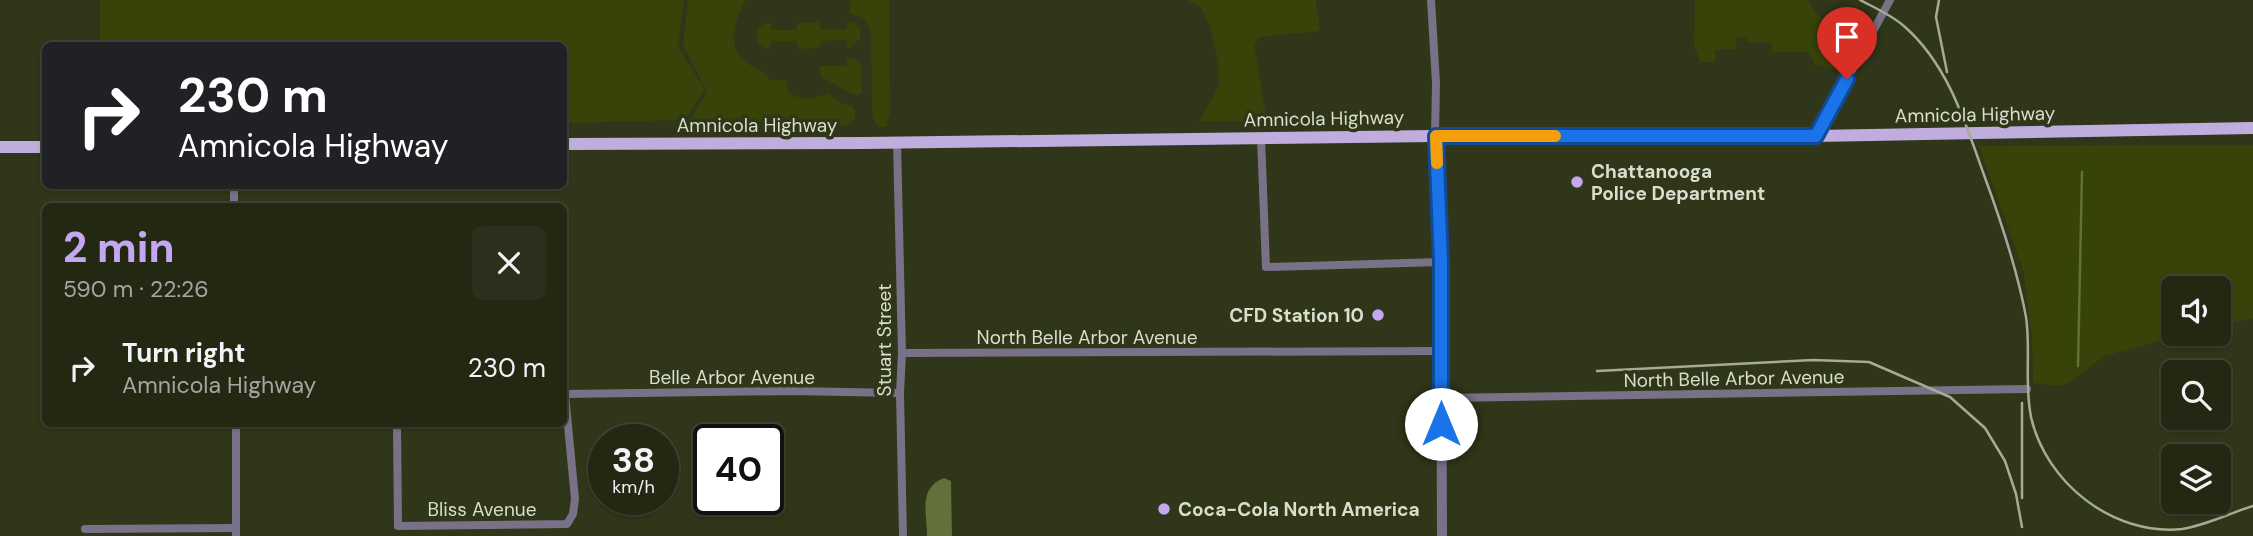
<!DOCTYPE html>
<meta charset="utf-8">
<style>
:root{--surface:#232813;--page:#2b301c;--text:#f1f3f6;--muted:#a3a6a0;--line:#404433;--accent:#c4a7f1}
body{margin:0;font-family:"DM Sans",sans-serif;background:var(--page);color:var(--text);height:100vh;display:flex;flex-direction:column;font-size:26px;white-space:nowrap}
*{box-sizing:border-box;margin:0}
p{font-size:23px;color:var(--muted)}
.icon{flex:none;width:38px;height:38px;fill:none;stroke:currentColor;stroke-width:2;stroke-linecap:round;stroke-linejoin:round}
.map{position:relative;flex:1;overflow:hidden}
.drawer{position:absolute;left:42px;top:203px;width:525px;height:224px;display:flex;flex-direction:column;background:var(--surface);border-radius:10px;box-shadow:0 2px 5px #0004,0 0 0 2px var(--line)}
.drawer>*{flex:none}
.top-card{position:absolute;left:42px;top:42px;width:525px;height:147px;border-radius:10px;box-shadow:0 2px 5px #0004,0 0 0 2px var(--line);background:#202124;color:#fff;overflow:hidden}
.fabs{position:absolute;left:2161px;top:276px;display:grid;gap:14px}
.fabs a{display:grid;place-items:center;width:70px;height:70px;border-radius:10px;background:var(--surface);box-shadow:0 2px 5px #0004,0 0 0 2px var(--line);font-size:35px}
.speed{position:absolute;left:588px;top:424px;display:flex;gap:14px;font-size:35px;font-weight:700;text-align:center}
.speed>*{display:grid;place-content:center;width:91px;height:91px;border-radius:50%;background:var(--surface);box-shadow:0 2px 5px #0004,0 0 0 2px var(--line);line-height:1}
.speed small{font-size:18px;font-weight:400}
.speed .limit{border:4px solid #111;border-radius:10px;background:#fff;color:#111}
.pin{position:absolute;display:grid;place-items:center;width:60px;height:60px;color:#fff;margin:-72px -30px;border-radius:50% 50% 50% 0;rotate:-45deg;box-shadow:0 0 7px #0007}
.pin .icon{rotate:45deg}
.me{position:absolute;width:77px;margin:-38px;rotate:0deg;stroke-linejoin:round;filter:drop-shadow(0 0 5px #0008)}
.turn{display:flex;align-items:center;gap:24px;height:147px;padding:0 21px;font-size:32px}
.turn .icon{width:91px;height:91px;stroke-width:2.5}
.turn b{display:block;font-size:49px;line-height:60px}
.round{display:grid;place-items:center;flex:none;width:74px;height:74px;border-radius:10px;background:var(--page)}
.overview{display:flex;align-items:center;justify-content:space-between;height:119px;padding:0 21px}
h1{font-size:42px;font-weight:800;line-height:52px;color:var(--accent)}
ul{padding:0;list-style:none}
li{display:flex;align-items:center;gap:21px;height:91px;padding:0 21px}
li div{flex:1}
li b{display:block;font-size:26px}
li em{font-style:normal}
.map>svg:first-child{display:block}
</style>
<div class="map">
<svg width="2253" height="536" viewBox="0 0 2253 536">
<rect width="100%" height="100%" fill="#2f3619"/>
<g fill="#374308">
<polygon points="100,0 684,0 678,47 705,90 685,120 564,123 564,46 100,45"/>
<path d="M688,0H746C736,16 726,47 744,61C754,69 764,68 770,80H786L789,93C802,101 815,99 828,93L841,103L853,107L855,112L854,121L846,126L689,121L707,92L683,45Z"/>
<polygon points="850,0 889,0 890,113 886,127 879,127 874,121 872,110 871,32 864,18 850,13"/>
<polygon points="1187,0 1316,0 1320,31 1260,37 1254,44 1267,122 1199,121 1219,86 1218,60 1209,24 1201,8"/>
<path d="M1695,0H1808C1825,29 1843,39 1873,17L1848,62L1837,69L1815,65L1809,52H1772L1771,42L1747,43L1746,37L1737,38L1736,49L1715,50V62H1700L1694,45Z"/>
<polygon points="819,22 821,30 846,29 848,22 856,24 861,30 860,39 850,48 847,47 846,40 821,41 819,48 799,49 797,41 771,41 769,49 762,47 756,39 758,28 766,23 771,23 771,30 796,30 798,23"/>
<path d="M847,58L855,59L861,65L862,92L858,95C845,94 835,82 821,78L820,66H847Z"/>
<polygon points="2253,145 2253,318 2219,326 2219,289 2174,289 2174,334 2185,334 2104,356 2073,380 2060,386 2033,383 2032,336 2023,270 1979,146"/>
</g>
<path fill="#627039" d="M944,478L951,481L952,536H927C927,513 918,488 944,478Z"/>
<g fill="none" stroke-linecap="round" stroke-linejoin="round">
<polyline stroke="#627039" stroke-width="2.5" points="2078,366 2082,172"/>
<g stroke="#797188" stroke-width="8">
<polyline points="1431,0 1436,83 1435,136"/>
<polyline points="1816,136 1890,0"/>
<polyline points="1261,137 1266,267 1441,262"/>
<polyline points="897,143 902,353 900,393 903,536"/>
<polyline points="234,206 234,186"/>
<polyline points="902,353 1440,351"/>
<polyline points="564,394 792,391 900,393"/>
<polyline points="1441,398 2027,389"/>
<polyline points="397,424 398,526 567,524 573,514 575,499 565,394"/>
<polyline points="85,529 236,528"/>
<polyline points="236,536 236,424"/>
</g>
<polyline stroke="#797188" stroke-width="10" points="1435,136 1441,262 1442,536"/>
<g stroke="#bfaedd" stroke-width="12">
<polyline points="564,144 865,143 1435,136 1816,136 2253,128"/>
<polyline points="0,147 46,147"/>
</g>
<g stroke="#a5ab96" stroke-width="2.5">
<path d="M1860,0C1875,8 1892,15 1905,27C1948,65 1965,122 1984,175C2001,221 2017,268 2026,317C2031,350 2024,383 2031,417C2046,483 2113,536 2182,529C2207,525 2230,513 2253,506"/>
<polyline points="1939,0 1936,17 1947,72"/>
<polyline points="1597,371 1813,360 1869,362 1950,397 1985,428 2005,461 2016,494 2022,527"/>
<polyline points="2022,403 2022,498"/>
</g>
</g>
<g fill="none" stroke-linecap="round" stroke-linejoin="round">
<g stroke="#114b97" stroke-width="18">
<polyline id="route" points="1441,424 1441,262 1436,136 1816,136 1847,79"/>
</g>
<use href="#route" stroke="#1a73e8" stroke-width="12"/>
<polyline stroke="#f59e0b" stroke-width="12" points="1437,163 1436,136 1555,136"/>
</g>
<g fill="#c4a7f1" stroke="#2f3619" stroke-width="2.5">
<circle cx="1577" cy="182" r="7"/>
<circle cx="1378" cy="315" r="7"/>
<circle cx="1164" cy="509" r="7"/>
</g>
<g text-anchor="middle" stroke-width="7" stroke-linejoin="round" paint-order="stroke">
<g font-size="19" fill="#d9decd" stroke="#2f3619">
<text transform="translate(1975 114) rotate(-1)" y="7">Amnicola Highway</text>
<text transform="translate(1324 118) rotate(-1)" y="7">Amnicola Highway</text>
<text x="757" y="132">Amnicola Highway</text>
<text x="1087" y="344">North Belle Arbor Avenue</text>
<text transform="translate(884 340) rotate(-90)" y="7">Stuart Street</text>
<text x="732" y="384">Belle Arbor Avenue</text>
<text transform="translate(1734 378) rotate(-1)" y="7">North Belle Arbor Avenue</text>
<text x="482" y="516">Bliss Avenue</text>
</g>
<g font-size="19" font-weight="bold" fill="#d9decd" stroke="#2f3619" text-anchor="start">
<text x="1591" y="178">Chattanooga<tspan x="1591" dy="22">Police Department</tspan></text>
<text x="1364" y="322" text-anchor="end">CFD Station 10</text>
<text x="1178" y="516">Coca-Cola North America</text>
</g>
</g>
</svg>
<div class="fabs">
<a><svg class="icon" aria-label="sound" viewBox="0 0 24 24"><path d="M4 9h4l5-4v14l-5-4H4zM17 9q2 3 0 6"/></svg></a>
<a><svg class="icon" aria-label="search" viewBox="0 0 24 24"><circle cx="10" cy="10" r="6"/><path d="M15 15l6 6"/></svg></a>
<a><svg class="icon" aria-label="layers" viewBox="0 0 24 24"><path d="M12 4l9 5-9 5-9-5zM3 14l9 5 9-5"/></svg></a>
</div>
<div class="speed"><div>38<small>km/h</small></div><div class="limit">40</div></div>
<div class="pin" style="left:1847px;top:79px;background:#d93025"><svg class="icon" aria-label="arrive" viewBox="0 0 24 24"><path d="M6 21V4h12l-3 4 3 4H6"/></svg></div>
<svg class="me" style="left:1441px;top:424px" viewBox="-20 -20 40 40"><circle r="19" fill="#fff"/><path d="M0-13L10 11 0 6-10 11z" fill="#1a73e8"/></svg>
<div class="top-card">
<div class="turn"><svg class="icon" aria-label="right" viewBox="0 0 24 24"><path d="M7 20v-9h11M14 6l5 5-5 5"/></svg><div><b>230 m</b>Amnicola Highway</div></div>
</div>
<section class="drawer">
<div class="overview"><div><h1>2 min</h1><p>590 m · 22:26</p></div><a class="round"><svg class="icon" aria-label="close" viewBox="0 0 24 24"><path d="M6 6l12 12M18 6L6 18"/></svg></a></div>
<ul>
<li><svg class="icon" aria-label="right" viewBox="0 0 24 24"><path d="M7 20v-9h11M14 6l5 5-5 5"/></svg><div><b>Turn right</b><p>Amnicola Highway</p></div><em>230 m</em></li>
</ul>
</section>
</div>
